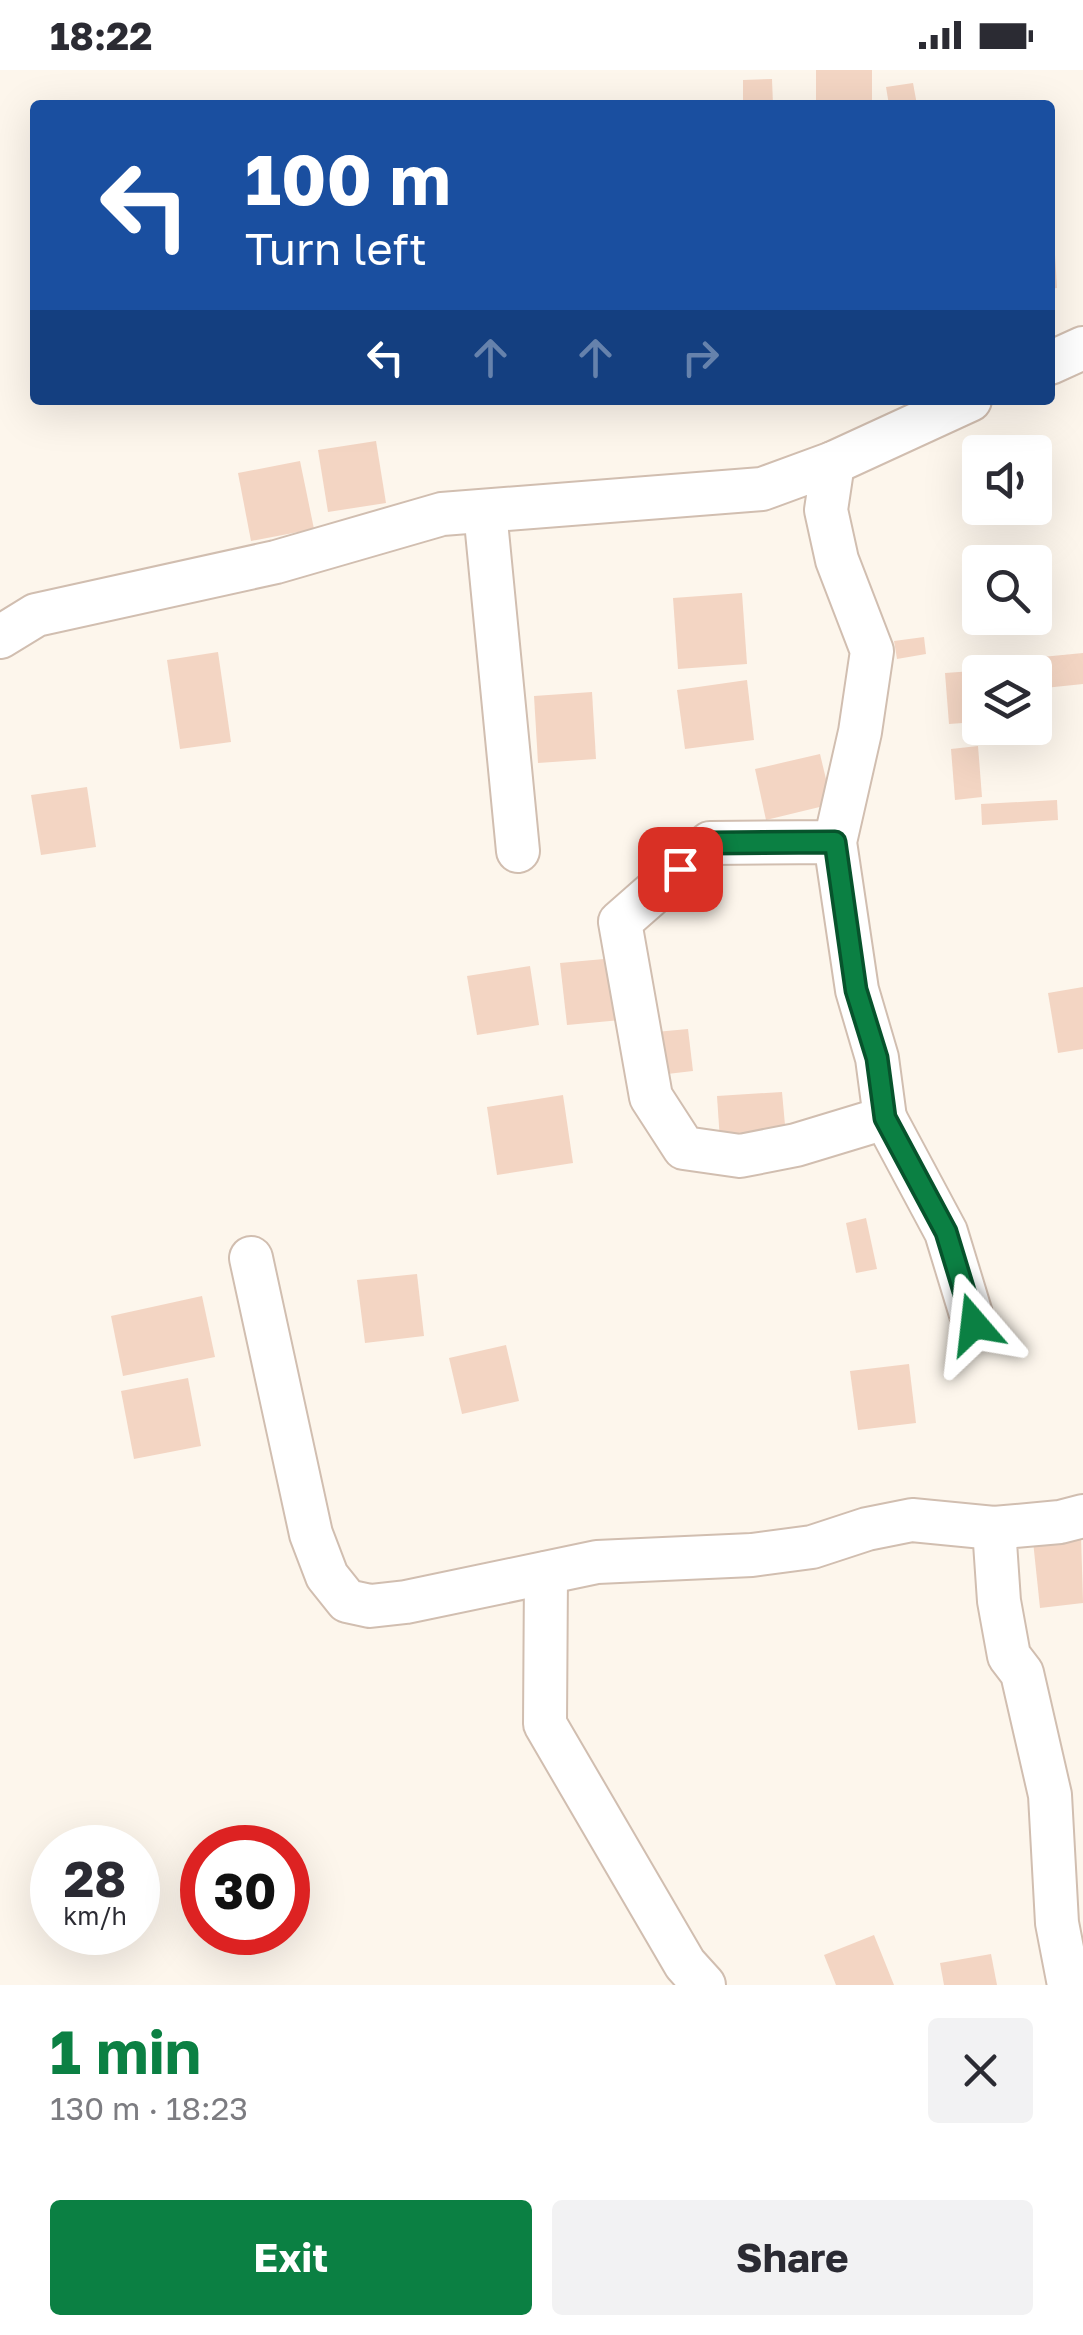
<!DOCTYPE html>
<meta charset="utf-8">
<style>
:root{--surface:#fff;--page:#f2f2f3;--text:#2b2b33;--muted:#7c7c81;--accent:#0b8043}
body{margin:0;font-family:"Golos Text",sans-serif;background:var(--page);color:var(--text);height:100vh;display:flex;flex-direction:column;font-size:38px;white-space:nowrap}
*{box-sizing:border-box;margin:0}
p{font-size:32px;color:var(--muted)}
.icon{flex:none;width:55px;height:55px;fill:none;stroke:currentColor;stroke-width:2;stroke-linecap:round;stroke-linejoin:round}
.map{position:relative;height:1915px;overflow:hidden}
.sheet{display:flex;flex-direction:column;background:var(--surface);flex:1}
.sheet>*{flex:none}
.guide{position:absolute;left:30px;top:30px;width:1025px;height:305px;border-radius:10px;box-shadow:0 10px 40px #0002;background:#1a4fa0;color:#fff;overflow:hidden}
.fabs{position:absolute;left:962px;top:365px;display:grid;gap:20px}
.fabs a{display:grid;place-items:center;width:90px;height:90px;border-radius:10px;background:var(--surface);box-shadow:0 10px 40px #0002;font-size:50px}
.speed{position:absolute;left:30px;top:1755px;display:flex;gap:20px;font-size:50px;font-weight:700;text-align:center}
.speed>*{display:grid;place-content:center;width:130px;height:130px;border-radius:50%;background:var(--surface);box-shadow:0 10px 40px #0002;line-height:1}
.speed small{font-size:25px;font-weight:400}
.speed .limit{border:15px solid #d22;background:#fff;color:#111}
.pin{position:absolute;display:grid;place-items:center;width:85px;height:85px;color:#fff;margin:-42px;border-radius:20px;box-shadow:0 5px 15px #0006}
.me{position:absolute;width:110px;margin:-55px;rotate:343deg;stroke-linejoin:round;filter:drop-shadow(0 0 8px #0008)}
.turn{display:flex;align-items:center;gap:35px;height:210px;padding:0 50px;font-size:45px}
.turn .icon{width:130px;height:130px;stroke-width:2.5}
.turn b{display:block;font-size:70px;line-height:85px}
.lanes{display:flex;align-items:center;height:95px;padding:0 50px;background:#0003;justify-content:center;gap:50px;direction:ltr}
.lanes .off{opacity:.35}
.round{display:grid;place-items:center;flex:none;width:105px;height:105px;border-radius:10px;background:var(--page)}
.head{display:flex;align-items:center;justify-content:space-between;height:170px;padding:0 50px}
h1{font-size:60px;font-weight:700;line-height:75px;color:var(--accent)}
.cta{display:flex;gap:20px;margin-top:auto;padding:20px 50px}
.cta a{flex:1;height:115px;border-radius:10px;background:var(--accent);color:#fff;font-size:40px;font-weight:700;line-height:115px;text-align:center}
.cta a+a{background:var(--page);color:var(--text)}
.status{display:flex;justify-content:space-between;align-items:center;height:70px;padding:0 50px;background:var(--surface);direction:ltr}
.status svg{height:28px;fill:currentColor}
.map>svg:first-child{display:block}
</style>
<div class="status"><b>18:22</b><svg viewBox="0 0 49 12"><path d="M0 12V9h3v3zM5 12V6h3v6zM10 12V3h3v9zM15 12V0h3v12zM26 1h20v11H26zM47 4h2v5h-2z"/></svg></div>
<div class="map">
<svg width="1083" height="1915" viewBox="0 0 1083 1915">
<rect width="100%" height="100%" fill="#fdf6ec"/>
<g fill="#f3d5c3">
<rect x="816" y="0" width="56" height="35"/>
<polygon points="772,9 773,35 743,35 743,10"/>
<polygon points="913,13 917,35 889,35 886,17"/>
<polygon points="1050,151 1053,151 1057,218 1050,219"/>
<polygon points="376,371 386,433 328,442 318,380"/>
<polygon points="300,391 314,459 251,471 238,403"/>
<polygon points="742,523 747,594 678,599 673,528"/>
<polygon points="924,567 926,584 897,589 894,571"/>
<polygon points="218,582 231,672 180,679 167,590"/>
<polygon points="1083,583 1083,614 1035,619 1035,602 981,602 980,593"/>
<polygon points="973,601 977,652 949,654 945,603"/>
<polygon points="747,610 754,670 685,679 677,620"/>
<polygon points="592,622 596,689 538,693 534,626"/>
<polygon points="978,676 982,727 955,730 951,679"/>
<polygon points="820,684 832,734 766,750 755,699"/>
<polygon points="87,717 96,777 41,785 31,725"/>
<polygon points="1057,730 1058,750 982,755 981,734"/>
<polygon points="615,888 621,950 567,955 560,893"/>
<polygon points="530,896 539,955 477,965 467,906"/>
<polygon points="1083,917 1083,979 1058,983 1048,923"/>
<polygon points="688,959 693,1001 650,1006 645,963"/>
<polygon points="782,1022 786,1066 720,1071 717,1026"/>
<polygon points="563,1025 573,1093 497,1105 487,1037"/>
<polygon points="866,1148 877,1199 856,1203 846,1153"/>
<polygon points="417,1204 424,1266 365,1273 357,1210"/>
<polygon points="202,1226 215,1287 123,1306 111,1246"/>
<polygon points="506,1275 519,1331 462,1344 449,1288"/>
<polygon points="909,1294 916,1353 858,1360 850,1301"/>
<polygon points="188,1308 201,1376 134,1389 121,1321"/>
<polygon points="1081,1465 1083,1533 1040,1538 1033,1471"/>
<polygon points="874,1865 894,1915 836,1915 824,1885"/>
<polygon points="991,1884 997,1915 944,1915 940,1893"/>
</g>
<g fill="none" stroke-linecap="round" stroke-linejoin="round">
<g stroke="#d1beb0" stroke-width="46">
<g id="minor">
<polyline points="1050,293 1083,278"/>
<polyline points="833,393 970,330"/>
<polyline points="485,441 518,781"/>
<polyline points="0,567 36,545 276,492 442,444 762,419 833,393 826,440 837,490 872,581 860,662 835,772 857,920 877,988 885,1048 796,1075 740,1086 684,1078 651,1027 620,852 710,773 835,772"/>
<polyline points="885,1048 946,1162 974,1254"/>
<polyline points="251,1188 311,1464 327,1506 347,1531 370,1536 406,1532 597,1492 752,1485 812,1477 867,1459 912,1450 994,1458"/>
<polyline points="546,1503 545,1654 685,1894 704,1915"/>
<polyline points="1069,1915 1057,1853 1050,1725 1022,1603 1009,1586 999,1531 994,1458 1060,1452 1083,1446"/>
</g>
</g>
<use href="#minor" stroke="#fff" stroke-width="42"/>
</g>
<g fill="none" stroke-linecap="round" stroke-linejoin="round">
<g stroke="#07532c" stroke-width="25">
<polyline id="route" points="680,799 710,773 835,772 856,920 877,988 885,1048 946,1162 974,1254"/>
</g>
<use href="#route" stroke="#0b8043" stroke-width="18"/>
</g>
</svg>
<div class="fabs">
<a><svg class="icon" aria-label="sound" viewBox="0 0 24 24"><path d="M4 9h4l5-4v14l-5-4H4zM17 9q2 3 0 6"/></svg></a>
<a><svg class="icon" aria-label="search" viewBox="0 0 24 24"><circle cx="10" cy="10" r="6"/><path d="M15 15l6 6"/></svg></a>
<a><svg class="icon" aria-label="layers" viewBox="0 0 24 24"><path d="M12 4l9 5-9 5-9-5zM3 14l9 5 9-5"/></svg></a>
</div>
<div class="speed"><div>28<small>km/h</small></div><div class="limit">30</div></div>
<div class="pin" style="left:680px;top:799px;background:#d93025"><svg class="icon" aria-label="arrive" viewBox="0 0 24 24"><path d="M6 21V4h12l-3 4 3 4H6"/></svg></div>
<svg class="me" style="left:974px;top:1254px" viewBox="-20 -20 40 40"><path d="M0-17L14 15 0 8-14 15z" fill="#0b8043" stroke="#fff" stroke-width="4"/></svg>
<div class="guide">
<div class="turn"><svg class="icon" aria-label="left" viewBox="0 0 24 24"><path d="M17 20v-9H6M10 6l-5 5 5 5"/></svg><div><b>100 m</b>Turn left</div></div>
<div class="lanes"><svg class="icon" aria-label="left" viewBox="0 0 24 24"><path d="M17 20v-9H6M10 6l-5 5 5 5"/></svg><svg class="icon off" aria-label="ahead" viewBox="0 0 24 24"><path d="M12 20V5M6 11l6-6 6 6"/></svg><svg class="icon off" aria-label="ahead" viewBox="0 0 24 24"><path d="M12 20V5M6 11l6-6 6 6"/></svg><svg class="icon off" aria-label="right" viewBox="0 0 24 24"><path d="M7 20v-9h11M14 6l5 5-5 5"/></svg></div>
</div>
</div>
<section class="sheet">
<div class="head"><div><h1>1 min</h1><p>130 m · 18:23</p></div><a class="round"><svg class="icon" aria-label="close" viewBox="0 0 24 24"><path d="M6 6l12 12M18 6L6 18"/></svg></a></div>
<div class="cta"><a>Exit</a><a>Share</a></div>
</section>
